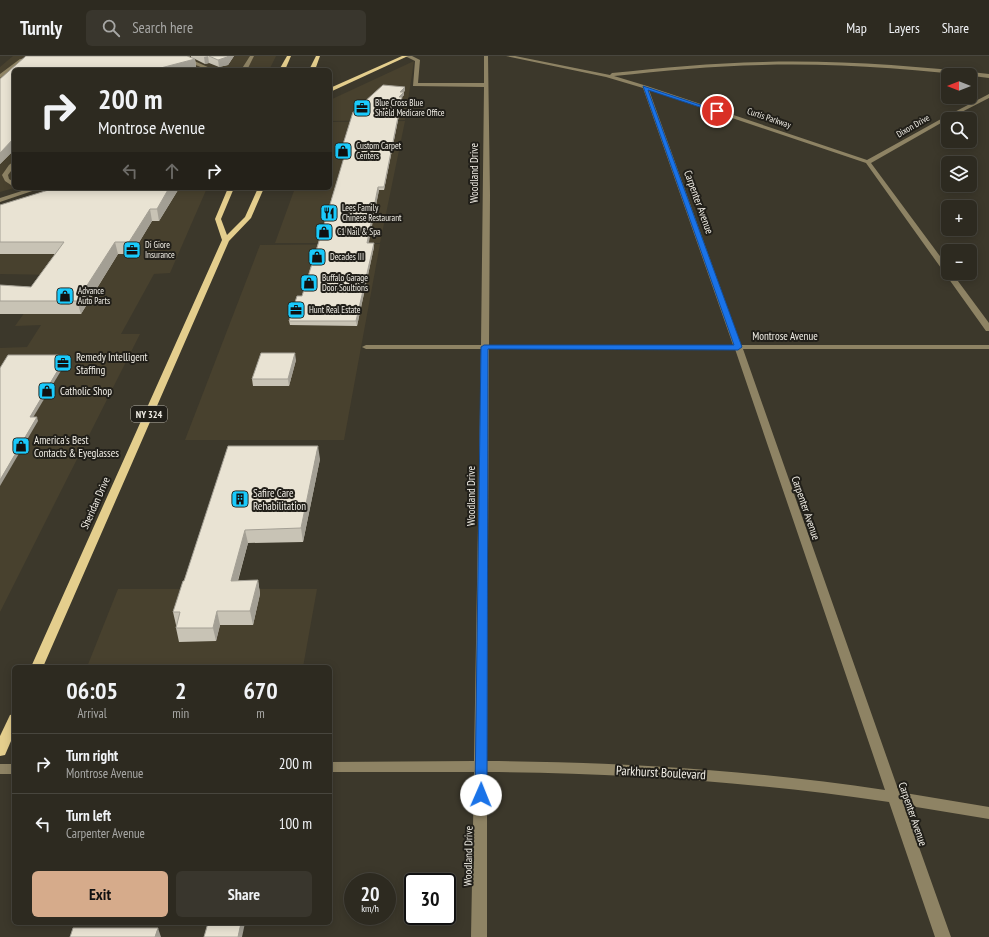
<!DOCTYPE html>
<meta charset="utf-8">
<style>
:root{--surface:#2d2a20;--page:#39362d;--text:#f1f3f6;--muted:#a7a7a5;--line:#48463e;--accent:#d6ab8b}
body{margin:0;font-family:"PT Sans Narrow",sans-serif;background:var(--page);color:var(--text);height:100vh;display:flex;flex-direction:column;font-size:15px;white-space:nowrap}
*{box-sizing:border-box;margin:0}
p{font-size:13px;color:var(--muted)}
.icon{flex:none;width:22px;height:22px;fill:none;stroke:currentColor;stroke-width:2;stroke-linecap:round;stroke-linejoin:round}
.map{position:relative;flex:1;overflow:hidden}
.sheet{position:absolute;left:12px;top:609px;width:320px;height:260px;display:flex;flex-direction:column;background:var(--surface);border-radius:6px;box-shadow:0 2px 10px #0003,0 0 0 1px var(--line)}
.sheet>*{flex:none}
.top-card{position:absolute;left:12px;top:12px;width:320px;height:122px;border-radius:6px;box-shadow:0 2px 10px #0003,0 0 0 1px var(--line);background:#2d2a20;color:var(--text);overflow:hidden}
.needle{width:26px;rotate:270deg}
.fabs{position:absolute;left:941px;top:12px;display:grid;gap:8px}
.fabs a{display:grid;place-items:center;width:36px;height:36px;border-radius:6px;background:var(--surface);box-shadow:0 2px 10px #0003,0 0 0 1px var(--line);font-size:20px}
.speed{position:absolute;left:344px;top:817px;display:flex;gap:8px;font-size:20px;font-weight:700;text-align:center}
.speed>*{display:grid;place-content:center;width:52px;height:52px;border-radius:50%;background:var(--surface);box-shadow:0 2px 10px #0003,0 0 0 1px var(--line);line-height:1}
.speed small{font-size:10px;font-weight:400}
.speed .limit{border:2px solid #111;border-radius:6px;background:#fff;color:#111}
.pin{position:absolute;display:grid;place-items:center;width:34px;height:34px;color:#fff;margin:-17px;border:2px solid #fff;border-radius:50%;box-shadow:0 1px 4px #0007}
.me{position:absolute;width:44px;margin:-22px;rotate:1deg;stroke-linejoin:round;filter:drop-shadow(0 0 3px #0008)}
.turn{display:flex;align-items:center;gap:14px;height:84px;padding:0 20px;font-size:18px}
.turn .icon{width:52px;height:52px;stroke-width:2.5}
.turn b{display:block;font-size:28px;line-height:34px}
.lanes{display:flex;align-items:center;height:38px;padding:0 20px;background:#0003;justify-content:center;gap:20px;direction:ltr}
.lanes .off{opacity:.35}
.eta{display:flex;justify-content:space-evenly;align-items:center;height:68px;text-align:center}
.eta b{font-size:24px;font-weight:800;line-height:28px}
.primary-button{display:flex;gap:8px;margin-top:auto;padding:8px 20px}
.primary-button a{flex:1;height:46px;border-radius:6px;background:var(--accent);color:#111;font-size:16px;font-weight:800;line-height:46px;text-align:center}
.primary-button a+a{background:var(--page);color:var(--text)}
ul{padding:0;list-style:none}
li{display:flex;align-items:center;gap:12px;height:60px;padding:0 20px;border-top:1px solid var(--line)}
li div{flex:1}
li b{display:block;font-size:15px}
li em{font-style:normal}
header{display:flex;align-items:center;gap:24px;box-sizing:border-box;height:56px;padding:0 20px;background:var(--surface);border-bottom:1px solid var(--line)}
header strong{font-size:19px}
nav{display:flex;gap:22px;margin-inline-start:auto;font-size:14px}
.search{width:280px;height:36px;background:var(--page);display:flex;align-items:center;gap:10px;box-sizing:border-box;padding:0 14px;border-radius:6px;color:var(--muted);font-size:15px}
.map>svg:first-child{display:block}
</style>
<header>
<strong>Turnly</strong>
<div class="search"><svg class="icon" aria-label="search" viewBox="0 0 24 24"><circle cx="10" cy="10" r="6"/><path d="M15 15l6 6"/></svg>Search here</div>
<nav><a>Map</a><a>Layers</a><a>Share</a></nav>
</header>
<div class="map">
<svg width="989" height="881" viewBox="0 0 989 881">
<rect width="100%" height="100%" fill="#3c382b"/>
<g fill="#48412e">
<polygon points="13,0 276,0 269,14 14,14 14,132 0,136 0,11"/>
<polygon points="414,5 405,64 330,65 330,44"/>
<polygon points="405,65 380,187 275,187 295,132 330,132 330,66"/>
<polygon points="69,132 207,132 170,217 154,218 121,278 140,278 0,556 0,292 27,291 41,269 15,270 50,221 61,219 0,218 0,154"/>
<polygon points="380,188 344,384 185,384 260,189"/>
<polygon points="118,533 317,533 303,611 87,611"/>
</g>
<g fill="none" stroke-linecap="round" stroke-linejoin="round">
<g fill="#8e8364" fill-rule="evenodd">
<polygon points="186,0 190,0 190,3 210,12 206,14 197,14 203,12 186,5"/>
<polygon points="250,0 254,0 247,14 241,14"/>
<path d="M405,0H412L420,4L418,27H484V0H488L490,139L489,289H733L643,32L606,21L506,0H515L610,19L612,17C662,12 712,7 763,6C839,4 914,10 989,18V22C914,13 838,7 762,9C712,10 663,15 614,20L647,30L867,104L941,63L989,38V42L948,63L871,107L948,211V217H952L989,267V275H986L866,107L649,34L741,289H989V293H743L899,736L989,751V763L904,749L951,881H935L889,746C756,726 622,717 487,716V881H471L474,716H330V706L474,705L481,293H366L362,291L366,289H481L484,31L413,30L415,5ZM489,293H735L885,734C753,714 621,706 487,705Z"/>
<polygon points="35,1 37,3 23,5 0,22 0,18 20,3"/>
<polygon points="14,105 14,111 8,119 9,123 14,126 14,131 5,125 2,119 9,109"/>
<polygon points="31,132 41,132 0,146 0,142"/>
<rect x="0" y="708" width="14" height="10"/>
</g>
<g fill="#e4ce8d" fill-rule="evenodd">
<polygon points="287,0 291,0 285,14 279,14"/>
<polygon points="316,0 320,0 315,14 309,14"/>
<polygon points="402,0 408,0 330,36 330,32"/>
<polygon points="228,132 234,132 221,163 227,179 245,161 258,132 264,132 251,162 229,185 43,611 31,611 222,184 215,163"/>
<polygon points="14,658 14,678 5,699 0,700 0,680 10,659"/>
</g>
</g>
<g fill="#c8c3b5">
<polygon points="26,0 187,0 191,2 191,0 234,0 228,9 219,11 209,7 205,8 195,3 196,11 183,14 14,14 14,94 0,108 0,23"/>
<polygon points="405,31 405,34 404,36 404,39 402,41 402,44 384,134 379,134 368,187 374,191 357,270 290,269 289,265 302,240 344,102 340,102 340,98"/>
<polygon points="178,134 159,165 152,165 132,198 118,198 81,258 0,258 0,229 31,231 55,198 0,198 0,149"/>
<polygon points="296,304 289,330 253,330 252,323"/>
<polygon points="320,403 303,486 248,487 238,525 258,524 260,538 253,569 220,569 216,585 179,586 176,572 176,569 173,556 184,525"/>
</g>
<g fill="#a39f94">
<polygon points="208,0 209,7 205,8 204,1"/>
<polygon points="228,0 234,0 228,9 219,11 218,4"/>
<polygon points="195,3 196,11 183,14 153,14"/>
<polygon points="405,31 405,34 404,36 404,39 402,41 402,44 384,134 384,131 399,41 400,36"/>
<polygon points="14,82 14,94 0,108 0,97"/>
<polygon points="378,131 379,134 368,191 367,187"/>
<polygon points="169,132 177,132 178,134 159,165 157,153"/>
<polygon points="150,153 152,165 132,198 129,186"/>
<polygon points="115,186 118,198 81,258 77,245"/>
<polygon points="374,187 374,191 357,270 356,265"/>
<polygon points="295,297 296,304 289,330 288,323"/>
<polygon points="67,299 68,303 31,365 30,361"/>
<polygon points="37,361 38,365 0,430 0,424"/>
<polygon points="318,390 320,403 303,486 301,472"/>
<polygon points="245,474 248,487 234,538 231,525"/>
<polygon points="258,524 260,538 253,569 250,555"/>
<polygon points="217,555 220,569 216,585 213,572"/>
<polygon points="241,867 245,867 242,881 238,881"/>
<polygon points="158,872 161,881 155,881"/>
</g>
<g fill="#e9e3d3" stroke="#a39f94">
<polygon points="26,0 187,0 195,3 153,14 14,14 14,82 0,97 0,23"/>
<polygon points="209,0 228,0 227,1 218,4"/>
<polygon points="383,29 405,31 400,36 404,36 399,41 402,41 384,131 378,131 367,187 374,187 356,265 289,265 297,240 302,240 320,182 345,98 340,98 353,56"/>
<polygon points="55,132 169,132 157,153 150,153 129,186 115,186 77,245 0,245 0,229 31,231 64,186 0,186 0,149"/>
<polygon points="261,297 295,297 288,323 252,323"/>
<polygon points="8,299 67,299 30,361 37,361 0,424 0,312"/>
<polygon points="228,390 318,390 301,472 245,474 231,525 258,524 250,555 217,555 213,572 176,572 180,556 173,556 183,525 184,525"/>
<polygon points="158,610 264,610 263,611 158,611"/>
<polygon points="208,867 241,867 238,881 204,881"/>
<polygon points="73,872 158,872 155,881 70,881"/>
</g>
<polygon fill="#1a73e8" stroke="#114b97" points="643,30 719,55 715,56 648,34 742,291 738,294 488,293 487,739 485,743 481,744 477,743 475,739 481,291 484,289 734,289"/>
<defs>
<g id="office-square" transform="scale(0.9)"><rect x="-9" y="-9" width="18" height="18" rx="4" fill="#1acafc" stroke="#211f19"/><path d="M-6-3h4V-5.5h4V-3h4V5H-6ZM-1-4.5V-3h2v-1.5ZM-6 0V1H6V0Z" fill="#111"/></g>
<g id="shop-square" transform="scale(0.9)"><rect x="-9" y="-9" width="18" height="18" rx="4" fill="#1acafc" stroke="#211f19"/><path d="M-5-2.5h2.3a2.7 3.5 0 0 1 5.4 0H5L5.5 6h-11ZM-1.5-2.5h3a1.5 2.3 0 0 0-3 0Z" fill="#111"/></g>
<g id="restaurant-square" transform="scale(0.9)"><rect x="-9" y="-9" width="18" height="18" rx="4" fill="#1acafc" stroke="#211f19"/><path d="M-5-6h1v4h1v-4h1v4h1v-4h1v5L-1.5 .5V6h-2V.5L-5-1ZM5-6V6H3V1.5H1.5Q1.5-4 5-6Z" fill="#111"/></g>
<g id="building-square" transform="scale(0.9)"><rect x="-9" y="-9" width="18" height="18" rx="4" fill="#1acafc" stroke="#211f19"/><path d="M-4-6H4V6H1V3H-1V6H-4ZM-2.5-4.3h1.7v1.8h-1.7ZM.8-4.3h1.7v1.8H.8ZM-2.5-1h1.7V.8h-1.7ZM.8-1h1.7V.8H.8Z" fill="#111"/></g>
</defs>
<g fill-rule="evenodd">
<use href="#office-square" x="362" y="52"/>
<use href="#shop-square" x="343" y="95"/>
<use href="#restaurant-square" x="329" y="157"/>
<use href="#shop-square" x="324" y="176"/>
<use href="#office-square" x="132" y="194"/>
<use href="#shop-square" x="317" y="201"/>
<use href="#shop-square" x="309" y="227"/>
<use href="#shop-square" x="65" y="240"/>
<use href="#office-square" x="296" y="254"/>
<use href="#office-square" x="63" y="307"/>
<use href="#shop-square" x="47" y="335"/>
<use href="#shop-square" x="21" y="390"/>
<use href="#building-square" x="240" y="443"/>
</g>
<g text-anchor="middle" stroke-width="4" stroke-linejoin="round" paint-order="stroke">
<g font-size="9" fill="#f1eee6" stroke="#211f19" text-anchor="start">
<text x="375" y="50">Blue Cross Blue<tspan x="375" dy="10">Shield Medicare Office</tspan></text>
<text x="356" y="93">Custom Carpet<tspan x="356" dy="10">Centers</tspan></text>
<text x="342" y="155">Lees Family<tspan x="342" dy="10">Chinese Restaurant</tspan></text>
<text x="337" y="179">C1 Nail &amp; Spa</text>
<text x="145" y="192">Di Giore<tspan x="145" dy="10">Insurance</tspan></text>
<text x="330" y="204">Decades III</text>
<text x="322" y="225">Buffalo Garage<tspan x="322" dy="10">Door Soultions</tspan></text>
<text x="78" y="238">Advance<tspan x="78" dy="10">Auto Parts</tspan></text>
<text x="309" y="257">Hunt Real Estate</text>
</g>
<g font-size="9" fill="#f1eee6" stroke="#211f19">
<text transform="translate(769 62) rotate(19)" y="3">Curtis Parkway</text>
<text transform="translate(913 70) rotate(-30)" y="3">Dixon Drive</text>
</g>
<rect fill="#211f19" stroke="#b3b0a8" stroke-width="1" x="131" y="350" width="36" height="16" rx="3"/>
<g font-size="10" font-weight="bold" fill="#f1eee6">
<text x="149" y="362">NY 324</text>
</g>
<g font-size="11" fill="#f1eee6" stroke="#211f19">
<text transform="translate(474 117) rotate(-90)" y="4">Woodland Drive</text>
<text transform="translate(699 146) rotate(70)" y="4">Carpenter Avenue</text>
<text x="785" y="284">Montrose Avenue</text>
<text transform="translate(471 440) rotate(-90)" y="4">Woodland Drive</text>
<text transform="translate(95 447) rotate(-66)" y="4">Sheridan Drive</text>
<text transform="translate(806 452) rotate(71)" y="4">Carpenter Avenue</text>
<text transform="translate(913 758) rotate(71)" y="4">Carpenter Avenue</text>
<text transform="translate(468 800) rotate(-89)" y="4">Woodland Drive</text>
</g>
<g font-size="11" fill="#f1eee6" stroke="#211f19" text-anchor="start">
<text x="76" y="305">Remedy Intelligent<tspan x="76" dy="13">Staffing</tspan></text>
<text x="60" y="339">Catholic Shop</text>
<text x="34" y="388">America's Best<tspan x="34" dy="13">Contacts &amp; Eyeglasses</tspan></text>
<text x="253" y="441">Safire Care<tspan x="253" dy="13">Rehabilitation</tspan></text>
</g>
<g font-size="13" fill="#f1eee6" stroke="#211f19">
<text transform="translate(661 716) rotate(3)" y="5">Parkhurst Boulevard</text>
</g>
</g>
</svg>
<div class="fabs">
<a><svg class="needle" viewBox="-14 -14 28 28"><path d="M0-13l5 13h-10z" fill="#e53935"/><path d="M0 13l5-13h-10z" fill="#a7a7a5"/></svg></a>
<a><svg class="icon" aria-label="search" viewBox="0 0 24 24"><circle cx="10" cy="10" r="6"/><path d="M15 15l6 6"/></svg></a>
<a><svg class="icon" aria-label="layers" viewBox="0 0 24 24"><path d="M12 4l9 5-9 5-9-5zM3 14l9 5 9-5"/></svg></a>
<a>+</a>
<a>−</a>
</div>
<div class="speed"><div>20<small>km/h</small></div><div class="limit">30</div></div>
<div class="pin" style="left:717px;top:55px;background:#d93025"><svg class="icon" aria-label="arrive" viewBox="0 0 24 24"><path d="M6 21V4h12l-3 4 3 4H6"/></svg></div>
<svg class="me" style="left:481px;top:739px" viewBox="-20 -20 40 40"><circle r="19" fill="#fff"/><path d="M0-13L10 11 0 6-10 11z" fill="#1a73e8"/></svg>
<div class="top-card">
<div class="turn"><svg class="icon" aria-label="right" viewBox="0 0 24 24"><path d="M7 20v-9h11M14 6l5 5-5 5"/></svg><div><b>200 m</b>Montrose Avenue</div></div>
<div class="lanes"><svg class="icon off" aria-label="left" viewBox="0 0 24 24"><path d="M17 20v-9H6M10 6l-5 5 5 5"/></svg><svg class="icon off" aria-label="ahead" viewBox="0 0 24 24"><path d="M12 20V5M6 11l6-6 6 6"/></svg><svg class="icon" aria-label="right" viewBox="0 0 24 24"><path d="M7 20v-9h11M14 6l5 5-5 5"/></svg></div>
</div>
<section class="sheet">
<div class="eta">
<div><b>06:05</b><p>Arrival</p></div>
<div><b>2</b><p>min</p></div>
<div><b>670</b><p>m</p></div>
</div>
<ul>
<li><svg class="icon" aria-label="right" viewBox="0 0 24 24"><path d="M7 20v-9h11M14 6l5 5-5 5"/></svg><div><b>Turn right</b><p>Montrose Avenue</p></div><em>200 m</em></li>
<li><svg class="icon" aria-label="left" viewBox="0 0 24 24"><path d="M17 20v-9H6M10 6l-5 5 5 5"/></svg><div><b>Turn left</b><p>Carpenter Avenue</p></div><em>100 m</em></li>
</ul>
<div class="primary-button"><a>Exit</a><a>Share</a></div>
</section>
</div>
